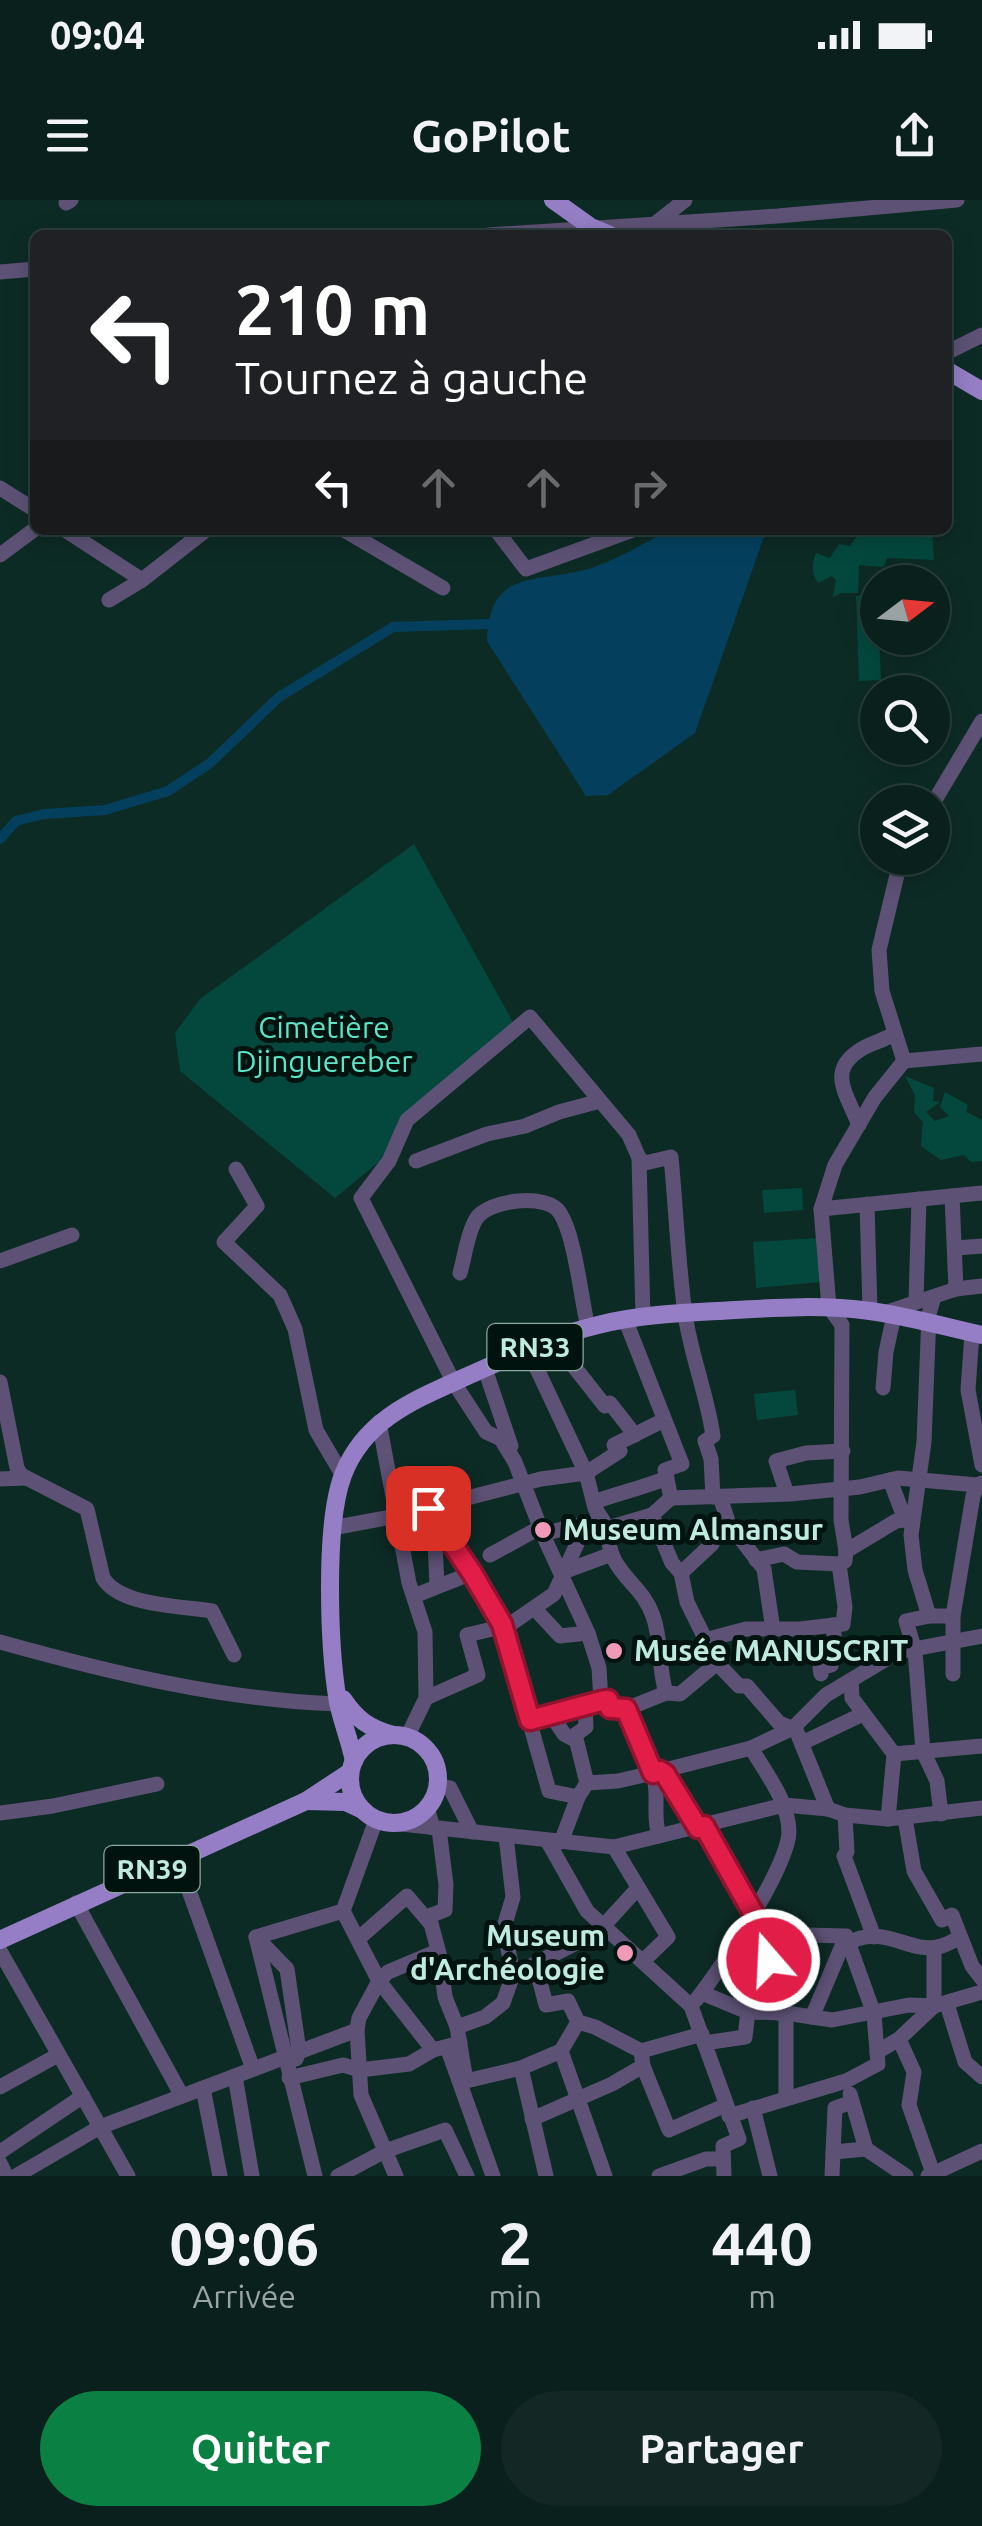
<!DOCTYPE html>
<html lang="fr">
<meta charset="utf-8">
<style>
:root{--surface:#0a201c;--page:#132825;--text:#f1f3f6;--muted:#99a3a3;--line:#2a3e3b;--accent:#0b8043}
body{margin:0;font-family:Ubuntu,sans-serif;background:var(--page);color:var(--text);height:100vh;display:flex;flex-direction:column;font-size:38px;white-space:nowrap}
*{box-sizing:border-box;margin:0}
p{font-size:32px;color:var(--muted)}
.icon{flex:none;width:55px;height:55px;fill:none;stroke:currentColor;stroke-width:2;stroke-linecap:round;stroke-linejoin:round}
.map{position:relative;height:1976px;overflow:hidden}
.panel{display:flex;flex-direction:column;background:var(--surface);flex:1}
.panel>*{flex:none}
.guide{position:absolute;left:30px;top:30px;width:922px;height:305px;border-radius:15px;box-shadow:0 5px 25px #0003,0 0 0 2px var(--line);background:#202124;color:#fff;overflow:hidden}
.needle{width:65px;rotate:74deg}
.tools{position:absolute;left:860px;top:365px;display:grid;gap:20px}
.tools a{display:grid;place-items:center;width:90px;height:90px;border-radius:50%;background:var(--surface);box-shadow:0 5px 25px #0003,0 0 0 2px var(--line);font-size:50px}
.pin{position:absolute;display:grid;place-items:center;width:85px;height:85px;color:#fff;margin:-42px;border-radius:20px;box-shadow:0 5px 15px #0006}
.me{position:absolute;width:110px;margin:-55px;rotate:341deg;stroke-linejoin:round;filter:drop-shadow(0 0 8px #0008)}
.turn{display:flex;align-items:center;gap:35px;height:210px;padding:0 40px;font-size:45px}
.turn .icon{width:130px;height:130px;stroke-width:2.5}
.turn b{display:block;font-size:70px;line-height:85px}
.lanes{display:flex;align-items:center;height:95px;padding:0 40px;background:#0003;justify-content:center;gap:50px;direction:ltr}
.lanes .off{opacity:.35}
.eta{display:flex;justify-content:space-evenly;align-items:center;height:170px;text-align:center}
.eta b{font-size:60px;font-weight:700;line-height:70px}
.cta{display:flex;gap:20px;margin-top:auto;padding:20px 40px}
.cta a{flex:1;height:115px;border-radius:60px;background:var(--accent);color:#fff;font-size:40px;font-weight:700;line-height:115px;text-align:center}
.cta a+a{background:var(--page);color:var(--text)}
.status{display:flex;justify-content:space-between;align-items:center;height:70px;padding:0 50px;background:var(--surface);direction:ltr}
.status svg{height:28px;fill:currentColor}
header{display:flex;justify-content:space-between;align-items:center;height:130px;padding:0 40px;background:var(--surface);font-size:45px;font-weight:700}
.map>svg:first-child{display:block}
</style>
<div class="status"><b>09:04</b><svg viewBox="0 0 49 12"><path d="M0 12V9h3v3zM5 12V6h3v6zM10 12V3h3v9zM15 12V0h3v12zM26 1h20v11H26zM47 4h2v5h-2z"/></svg></div>
<header><svg class="icon" aria-label="menu" viewBox="0 0 24 24"><path d="M4 6h16M4 12h16M4 18h16"/></svg>GoPilot<svg class="icon" aria-label="share" viewBox="0 0 24 24"><path d="M12 15V3M7 8l5-5 5 5M5 13v7h14v-7"/></svg></header>
<div class="map">
<svg width="982" height="1976" viewBox="0 0 982 1976">
<rect width="100%" height="100%" fill="#0d2b25"/>
<g fill="#04483d">
<path d="M861,330H932L934,360L887,358L884,367L859,365L858,393H841L833,397L836,380L832,376L818,383C811,373 812,363 816,353L830,358L839,344L850,346Z"/>
<polygon points="877,395 881,480 859,481 856,396"/>
<polygon points="414,644 514,824 408,914 380,961 335,998 180,871 175,833 200,799"/>
<polygon points="905,876 934,888 933,901 940,902 926,912 935,921 949,916 940,907 945,892 968,905 966,912 982,920 982,961 971,962 964,955 941,960 921,946 923,922 914,912 915,895"/>
<polygon points="802,988 803,1010 764,1013 762,990"/>
<polygon points="817,1038 821,1082 756,1088 753,1042"/>
<polygon points="795,1190 798,1215 757,1220 754,1194"/>
</g>
<path fill="#04405e" d="M669,330H765V334L695,533L608,595L586,596L487,441C489,370 532,383 585,370C614,362 642,344 669,330Z"/>
<g fill="none" stroke-linecap="round" stroke-linejoin="round">
<polyline stroke="#04405e" stroke-width="10" points="0,639 16,621 44,614 105,610 168,591 210,563 279,497 393,427 487,424"/>
<g stroke="#5d5275" stroke-width="15">
<polyline points="66,3 71,0"/>
<polyline points="656,23 685,0"/>
<polyline points="488,35 778,16 957,0"/>
<polyline points="0,72 35,69"/>
<polyline points="948,152 982,135"/>
<polyline points="0,288 35,310"/>
<polyline points="65,330 142,380"/>
<polyline points="344,330 443,388"/>
<polyline points="496,330 526,369 633,330"/>
<polyline points="0,355 35,329"/>
<polyline points="109,400 142,380 206,330"/>
<polyline points="932,605 982,521"/>
<polyline points="901,658 879,750 882,791 904,861"/>
<path d="M859,925C846,892 825,869 865,847C875,842 885,840 895,833"/>
<path d="M639,958L645,963L671,957C676,1009 678,1062 685,1114C691,1156 707,1194 713,1236L705,1241L711,1259L713,1297"/>
<polyline points="416,961 487,934 525,926 559,912 600,901"/>
<polyline points="236,969 257,1006 224,1042 280,1095 295,1129 316,1230 343,1276"/>
<polyline points="952,996 956,1089"/>
<polyline points="867,1004 870,1111"/>
<polyline points="821,1009 982,993"/>
<polyline points="957,1048 982,1046"/>
<polyline points="0,1061 72,1035"/>
<path d="M460,1073C465,1056 467,1034 476,1019C487,1000 548,992 560,1013C575,1036 581,1098 588,1128"/>
<polyline points="916,1101 919,999"/>
<polyline points="884,1113 956,1089 982,1086"/>
<polyline points="625,1119 682,1264 665,1270 671,1298 652,1315 672,1363 681,1373 687,1402 717,1463 739,1486 747,1486 779,1523 796,1530 828,1609"/>
<polyline points="972,1133 968,1190 982,1265"/>
<polyline points="553,1140 605,1206 610,1203 635,1235"/>
<polyline points="528,1150 586,1273 595,1308 605,1324"/>
<polyline points="485,1169 511,1246"/>
<path d="M0,1182L17,1268L21,1275L87,1309L103,1378C120,1406 181,1406 212,1411L234,1455"/>
<polyline points="883,1188 886,1152 894,1115"/>
<polyline points="379,1222 409,1383 425,1432 426,1498 407,1537"/>
<polyline points="0,1279 25,1278"/>
<polyline points="890,1280 901,1309 912,1319"/>
<polyline points="787,1294 776,1261 806,1253 843,1251"/>
<polyline points="720,1297 729,1324 764,1369 773,1430"/>
<polyline points="671,1298 790,1294 860,1287 898,1278 977,1285"/>
<path d="M594,1302C619,1293 642,1288 667,1278"/>
<polyline points="428,1308 502,1424 549,1591 578,1597"/>
<path d="M652,1315L608,1328C607,1375 640,1379 653,1416C662,1441 658,1468 666,1493L680,1494L717,1463"/>
<polyline points="434,1320 437,1386"/>
<polyline points="332,1328 397,1316 541,1279 586,1273 620,1251 614,1245 664,1220"/>
<polyline points="543,1334 594,1321"/>
<polyline points="846,1351 841,1320 842,1125 829,1107 821,1009 835,965 875,897 904,861 982,854"/>
<polyline points="490,1355 541,1327"/>
<polyline points="756,1360 784,1354 797,1362 839,1364"/>
<polyline points="563,1372 609,1355"/>
<polyline points="681,1373 712,1344 709,1338 729,1324"/>
<polyline points="414,1396 472,1373"/>
<polyline points="534,1408 560,1436 588,1433"/>
<polyline points="929,1416 915,1370 911,1335 924,1242 929,1114 934,1097"/>
<polyline points="705,1440 746,1429 800,1429 843,1424 845,1407 839,1364 845,1361 846,1351 896,1321 912,1319"/>
<path d="M0,1442C111,1473 223,1500 338,1504"/>
<polyline points="821,1474 820,1468 831,1465 831,1452 836,1452 833,1425"/>
<polyline points="953,1474 953,1416 973,1296 977,1285 982,1283"/>
<polyline points="851,1480 852,1498 894,1554 888,1619"/>
<polyline points="426,1498 478,1475 467,1435 509,1425 554,1394 581,1335 602,1319"/>
<polyline points="601,1501 608,1500 610,1508 626,1509 653,1573 751,1548 793,1528 826,1495 898,1452 982,1436"/>
<polyline points="626,1509 666,1493"/>
<polyline points="550,1513 564,1534 571,1538 575,1535"/>
<polyline points="530,1520 585,1506"/>
<polyline points="802,1543 863,1514"/>
<polyline points="894,1554 982,1546"/>
<polyline points="660,1571 698,1627"/>
<path d="M587,1583L618,1581L653,1573C660,1595 652,1613 659,1636"/>
<polyline points="437,1586 450,1588 472,1632"/>
<polyline points="427,1608 433,1628"/>
<polyline points="0,1613 53,1606 157,1584"/>
<polyline points="941,1614 937,1581 923,1551 915,1451 906,1421 929,1416 953,1416"/>
<polyline points="845,1615 847,1652 844,1656 874,1737"/>
<polyline points="905,1618 914,1671 942,1720 952,1715 972,1766 982,1779"/>
<polyline points="376,1620 343,1711 379,1781 359,1818 357,1830 361,1895 396,1976"/>
<polyline points="392,1623 614,1647 784,1605 828,1609 845,1615 888,1619 982,1608"/>
<polyline points="704,1627 765,1734 777,1813"/>
<polyline points="439,1629 446,1685 445,1710 429,1716 440,1757 445,1797 457,1827"/>
<polyline points="506,1636 513,1697 504,1727 513,1775 503,1803 485,1817 457,1827 466,1881 521,1868 546,1976"/>
<polyline points="548,1642 587,1711 691,1806 739,1939 723,1946 724,1976"/>
<polyline points="561,1642 578,1597 587,1583 575,1535 586,1527 585,1506 601,1501 599,1468 588,1433 544,1337 515,1262 501,1239 486,1232 454,1183 361,998 389,961 407,920 530,817 629,935 639,958 643,1117"/>
<polyline points="614,1647 668,1737 643,1761"/>
<polyline points="177,1657 253,1869"/>
<polyline points="76,1703 182,1896"/>
<polyline points="256,1737 287,1769 299,1851 296,1859"/>
<polyline points="358,1739 407,1696 430,1723"/>
<polyline points="0,1751 128,1976"/>
<polyline points="438,1751 388,1772 379,1781 433,1850 460,1843"/>
<polyline points="531,1767 540,1782 546,1805 568,1801 578,1822"/>
<polyline points="513,1775 598,1732 638,1688"/>
<polyline points="702,1793 748,1812 786,1813 832,1820 909,1805 934,1806 934,1748"/>
<path d="M696,1800C720,1771 788,1666 789,1632C789,1602 766,1573 751,1548"/>
<polyline points="947,1804 965,1862 982,1877"/>
<path d="M812,1817L842,1746C883,1721 906,1753 937,1747C945,1746 953,1741 960,1737"/>
<polyline points="899,1839 914,1872 909,1905 934,1976"/>
<polyline points="704,1843 745,1837 748,1812"/>
<polyline points="447,1847 493,1976"/>
<polyline points="641,1851 643,1866 669,1930 726,1905"/>
<polyline points="877,1852 899,1839 934,1806 982,1792"/>
<polyline points="521,1868 561,1851"/>
<polyline points="235,1876 252,1976"/>
<polyline points="289,1878 343,1865 360,1870 409,1864 433,1850"/>
<polyline points="0,1887 58,1855"/>
<polyline points="203,1888 220,1976"/>
<polyline points="850,1894 866,1949"/>
<polyline points="786,1898 786,1813"/>
<polyline points="753,1908 770,1976"/>
<polyline points="729,1916 846,1881 878,1864 874,1814 846,1736 765,1734"/>
<polyline points="532,1919 612,1884 643,1866"/>
<polyline points="0,1952 83,1896"/>
<polyline points="833,1952 866,1949 906,1976"/>
<polyline points="0,1963 6,1976"/>
<polyline points="16,1976 100,1927 357,1830"/>
<polyline points="315,1976 256,1737 343,1711"/>
<polyline points="338,1976 385,1951 445,1930 467,1976"/>
<polyline points="605,1976 561,1851 578,1822 595,1827 641,1851 702,1834"/>
<polyline points="659,1976 706,1959 723,1959"/>
<polyline points="832,1976 835,1908 852,1902"/>
<polyline points="928,1976 982,1951"/>
</g>
<g stroke="#957ec6" stroke-width="18">
<polyline points="553,0 591,27 610,35"/>
<polyline points="948,171 982,191"/>
<path d="M343,1499C357,1520 369,1528 393,1535"/>
<circle cx="394" cy="1579" r="44"/>
<path d="M354,1561C350,1541 342,1522 338,1502C329,1449 324,1325 343,1275C364,1220 414,1200 463,1178C507,1159 551,1136 598,1125C637,1115 678,1113 718,1111C769,1108 820,1104 870,1111C908,1116 945,1127 982,1135"/>
<polyline points="306,1601 346,1602 363,1610"/>
<polyline points="0,1740 306,1601 350,1572"/>
</g>
</g>
<g fill="none" stroke-linecap="round" stroke-linejoin="round">
<g stroke="#92132f" stroke-width="25">
<polyline id="route" points="428,1308 472,1373 502,1424 530,1520 601,1501 608,1500 610,1508 626,1509 653,1573 660,1571 665,1574 698,1628 704,1626 765,1734 769,1760"/>
</g>
<use href="#route" stroke="#e11d48" stroke-width="18"/>
</g>
<g fill="#f09ab7" stroke="#00130e" stroke-width="4">
<circle cx="543" cy="1330" r="10"/>
<circle cx="614" cy="1451" r="10"/>
<circle cx="625" cy="1753" r="10"/>
</g>
<g text-anchor="middle" stroke-width="10" stroke-linejoin="round" paint-order="stroke">
<g fill="#00130e" stroke="#86aaa0" stroke-width="2.5">
<rect x="487.5" y="1124" width="95" height="46" rx="8"/>
<rect x="104.5" y="1646" width="95" height="46" rx="8"/>
</g>
<g font-size="28" font-weight="bold" fill="#bfeadf">
<text x="535" y="1157">RN33</text>
<text x="152" y="1679">RN39</text>
</g>
<g font-size="30" fill="#5ce5ca" stroke="#00130e">
<text x="324" y="838">Cimetière<tspan x="324" dy="34">Djinguereber</tspan></text>
</g>
<g font-size="30" font-weight="bold" fill="#bfeadf" stroke="#00130e" text-anchor="start">
<text x="563" y="1340">Museum Almansur</text>
<text x="634" y="1461">Musée MANUSCRIT</text>
<text x="605" y="1746" text-anchor="end">Museum<tspan x="605" dy="34">d'Archéologie</tspan></text>
</g>
</g>
</svg>
<div class="tools">
<a><svg class="needle" viewBox="-14 -14 28 28"><path d="M0-13l5 13h-10z" fill="#e53935"/><path d="M0 13l5-13h-10z" fill="#99a3a3"/></svg></a>
<a><svg class="icon" aria-label="search" viewBox="0 0 24 24"><circle cx="10" cy="10" r="6"/><path d="M15 15l6 6"/></svg></a>
<a><svg class="icon" aria-label="layers" viewBox="0 0 24 24"><path d="M12 4l9 5-9 5-9-5zM3 14l9 5 9-5"/></svg></a>
</div>
<div class="pin" style="left:428px;top:1308px;background:#d93025"><svg class="icon" aria-label="arrive" viewBox="0 0 24 24"><path d="M6 21V4h12l-3 4 3 4H6"/></svg></div>
<svg class="me" style="left:769px;top:1760px" viewBox="-20 -20 40 40"><circle r="17" fill="#e11d48" stroke="#fff" stroke-width="3"/><path d="M0-11L8 9 0 5-8 9z" fill="#fff"/></svg>
<div class="guide">
<div class="turn"><svg class="icon" aria-label="left" viewBox="0 0 24 24"><path d="M17 20v-9H6M10 6l-5 5 5 5"/></svg><div><b>210 m</b>Tournez à gauche</div></div>
<div class="lanes"><svg class="icon" aria-label="left" viewBox="0 0 24 24"><path d="M17 20v-9H6M10 6l-5 5 5 5"/></svg><svg class="icon off" aria-label="ahead" viewBox="0 0 24 24"><path d="M12 20V5M6 11l6-6 6 6"/></svg><svg class="icon off" aria-label="ahead" viewBox="0 0 24 24"><path d="M12 20V5M6 11l6-6 6 6"/></svg><svg class="icon off" aria-label="right" viewBox="0 0 24 24"><path d="M7 20v-9h11M14 6l5 5-5 5"/></svg></div>
</div>
</div>
<section class="panel">
<div class="eta">
<div><b>09:06</b><p>Arrivée</p></div>
<div><b>2</b><p>min</p></div>
<div><b>440</b><p>m</p></div>
</div>
<div class="cta"><a>Quitter</a><a>Partager</a></div>
</section>
